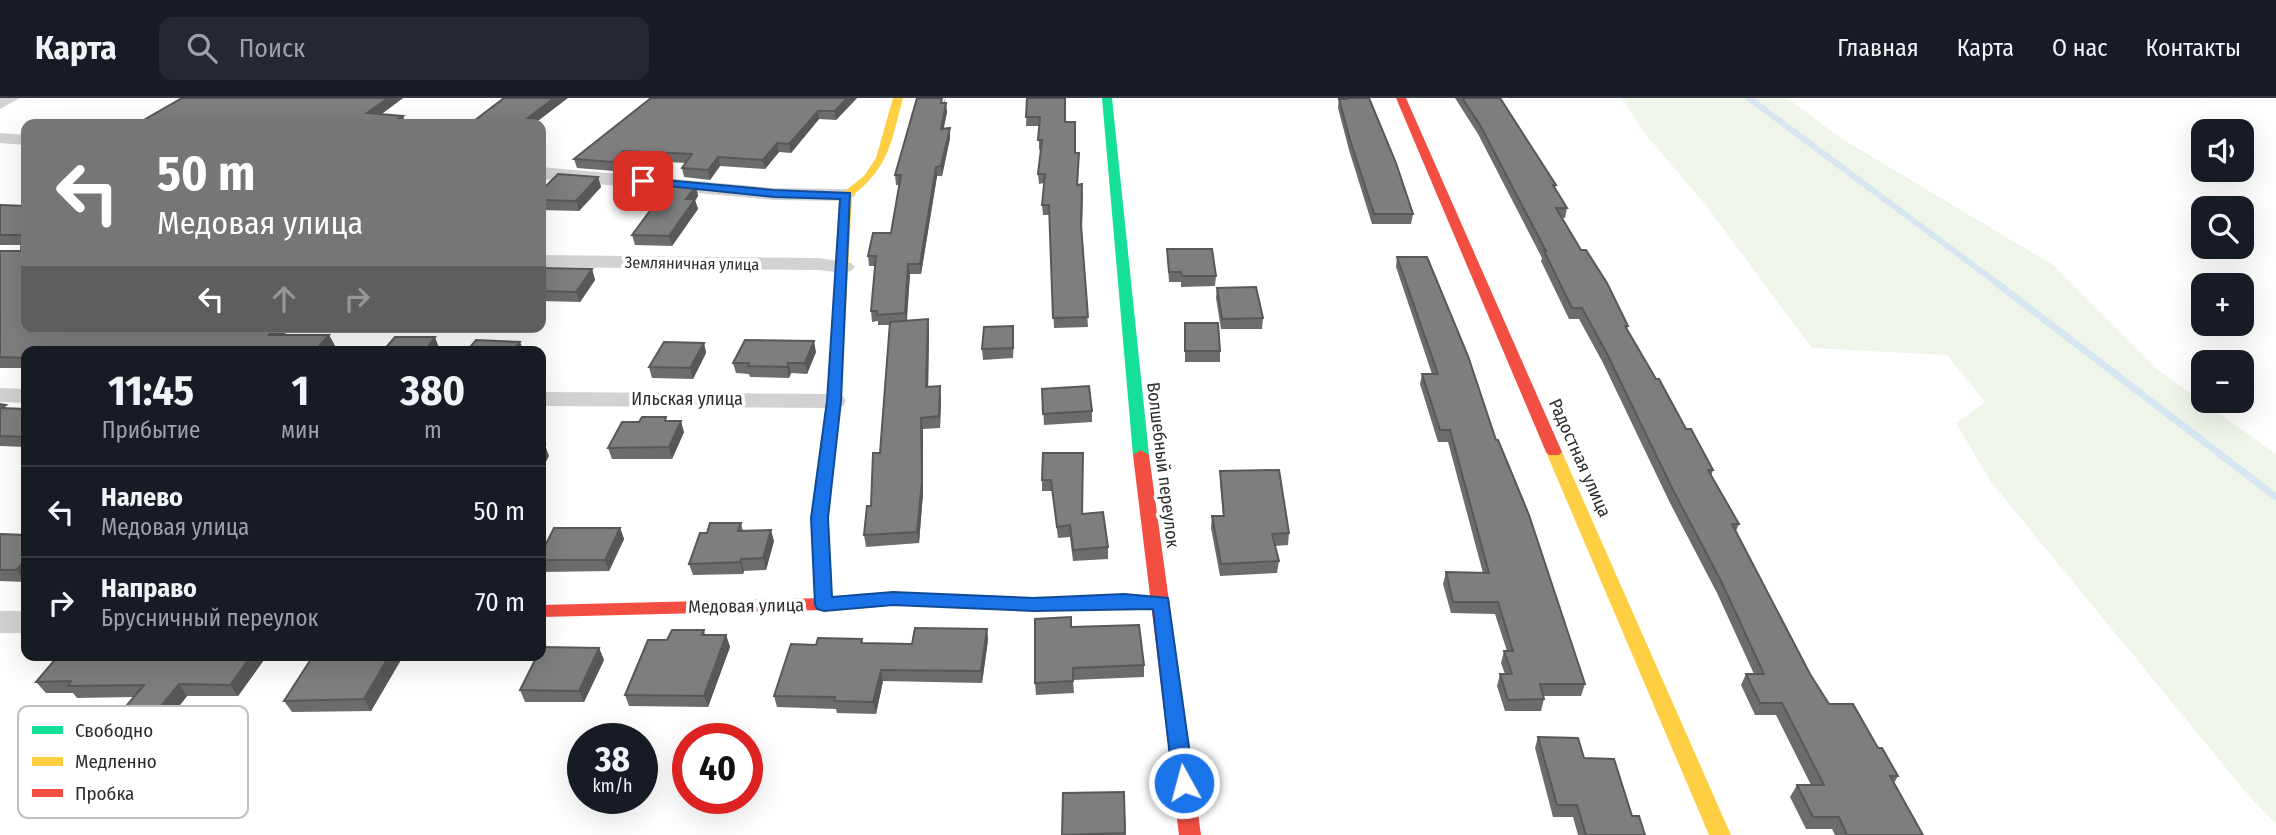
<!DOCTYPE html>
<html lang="ru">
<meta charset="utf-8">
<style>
:root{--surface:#171b24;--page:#242831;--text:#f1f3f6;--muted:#9ea1a6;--line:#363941}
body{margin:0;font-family:"Fira Sans Condensed",sans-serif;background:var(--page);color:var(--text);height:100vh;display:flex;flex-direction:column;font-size:26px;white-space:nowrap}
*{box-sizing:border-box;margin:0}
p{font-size:23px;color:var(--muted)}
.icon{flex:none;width:38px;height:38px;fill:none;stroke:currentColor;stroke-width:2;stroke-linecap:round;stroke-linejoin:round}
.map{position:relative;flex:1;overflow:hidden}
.details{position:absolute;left:21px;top:248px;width:525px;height:315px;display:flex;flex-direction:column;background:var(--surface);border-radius:14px;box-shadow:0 7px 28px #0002}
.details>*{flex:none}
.top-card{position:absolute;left:21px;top:21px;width:525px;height:214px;border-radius:14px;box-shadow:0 7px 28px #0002;background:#767676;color:#fff;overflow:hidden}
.tools{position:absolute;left:2191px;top:21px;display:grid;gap:14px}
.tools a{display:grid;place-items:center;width:63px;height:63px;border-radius:14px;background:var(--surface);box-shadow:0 7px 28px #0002;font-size:35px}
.speed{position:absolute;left:567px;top:625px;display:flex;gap:14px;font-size:35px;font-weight:700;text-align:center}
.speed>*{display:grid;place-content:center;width:91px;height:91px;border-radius:50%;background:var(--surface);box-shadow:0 7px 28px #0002;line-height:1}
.speed small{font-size:18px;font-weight:400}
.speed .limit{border:10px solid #d22;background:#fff;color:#111}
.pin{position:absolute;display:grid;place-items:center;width:60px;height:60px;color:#fff;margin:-30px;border-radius:14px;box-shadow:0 4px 10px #0006}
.me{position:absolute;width:77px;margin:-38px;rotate:353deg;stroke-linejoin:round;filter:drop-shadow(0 0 5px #0008)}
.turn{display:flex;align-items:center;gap:24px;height:147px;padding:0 21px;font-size:32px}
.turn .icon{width:91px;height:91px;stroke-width:2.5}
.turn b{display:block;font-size:49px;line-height:60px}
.lanes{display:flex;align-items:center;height:66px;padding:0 21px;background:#0003;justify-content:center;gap:35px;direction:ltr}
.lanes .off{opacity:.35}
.eta{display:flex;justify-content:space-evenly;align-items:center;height:119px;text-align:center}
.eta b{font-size:42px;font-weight:700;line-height:49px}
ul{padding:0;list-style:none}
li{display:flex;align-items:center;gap:21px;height:91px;padding:0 21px;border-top:2px solid var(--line)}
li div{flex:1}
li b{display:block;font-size:26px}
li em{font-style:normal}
header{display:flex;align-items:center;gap:42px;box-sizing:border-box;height:98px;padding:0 35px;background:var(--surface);border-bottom:2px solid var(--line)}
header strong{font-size:33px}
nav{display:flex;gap:38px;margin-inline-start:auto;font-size:24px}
.search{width:490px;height:63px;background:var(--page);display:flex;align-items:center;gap:18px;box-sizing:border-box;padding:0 24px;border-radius:14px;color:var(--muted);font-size:26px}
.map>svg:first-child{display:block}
</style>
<header>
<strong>Карта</strong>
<div class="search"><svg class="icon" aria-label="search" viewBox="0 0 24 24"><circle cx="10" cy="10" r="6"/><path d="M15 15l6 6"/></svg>Поиск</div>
<nav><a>Главная</a><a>Карта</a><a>О нас</a><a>Контакты</a></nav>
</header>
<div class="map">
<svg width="2276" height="737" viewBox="0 0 2276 737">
<rect width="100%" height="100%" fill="#fff"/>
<polygon fill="#f0f5ea" points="1622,0 1787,0 1839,39 2053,167 2158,272 2276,356 2276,726 2249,698 1991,384 1956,325 1985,304 1947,257 1812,250 1705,106 1646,37"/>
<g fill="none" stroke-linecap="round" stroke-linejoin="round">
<polyline stroke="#d6e6f2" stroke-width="6" points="1749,0 2001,188"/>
<polyline stroke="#d6e6f2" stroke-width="7" points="1998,186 2276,399"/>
<g fill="#d2d2d2" fill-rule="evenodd">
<polygon points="0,0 20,0 0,11"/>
<polygon points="0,35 26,37 26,47 0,45"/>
<polygon points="541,69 774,90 846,91 856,97 846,103 774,102 541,81"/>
<polygon points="541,157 819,160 851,165 855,169 851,173 844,175 819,172 541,169"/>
<polygon points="0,290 26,291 26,305 0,304"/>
<polygon points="541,294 834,296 843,298 846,303 843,308 834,310 541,308"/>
<rect x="0" y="513" width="26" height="22"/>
</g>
<g fill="#16e098" fill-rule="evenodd">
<polygon points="1102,0 1112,0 1149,357 1141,362 1133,357"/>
<polygon points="1161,498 1167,499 1170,504 1167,509 1161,510 1000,511 994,510 991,505 994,500 1000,499"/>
</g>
<g fill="#ffcf43" fill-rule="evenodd">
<path d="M893,0H903C891,44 890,68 852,98L841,303L827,420L833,506L830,511H818L815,506L811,420L827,303L840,97L864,78L876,60Z"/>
<polygon points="1554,349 1562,354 1731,737 1709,737 1546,354"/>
</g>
<g fill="#f24e42" fill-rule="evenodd">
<polygon points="1396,0 1406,0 1562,354 1559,357 1549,357 1546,354"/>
<polygon points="1141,352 1149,357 1201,737 1179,737 1133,357"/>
<polygon points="893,495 1000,499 1006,500 1009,505 1006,510 1000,511 893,507 824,512 541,519 541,507 824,500"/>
</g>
</g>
<g fill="#6c6c6c">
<polygon points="182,0 403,0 381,16 406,26 146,26 144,22"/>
<polygon points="857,0 836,22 819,21 791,55 779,54 765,71 720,68 710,82 684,79 682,70 686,65 626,62 615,73 577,70 574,61"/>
<polygon points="946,0 944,5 947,14 943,31 950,30 950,40 942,78 937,78 921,176 910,176 907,223 928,221 929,232 928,289 941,299 940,330 923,331 923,395 919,445 866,449 864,437 871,408 880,355 890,227 878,227 878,223 872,224 871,213 875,168 869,168 868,158 891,135 899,87 896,87 895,77"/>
<polygon points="1027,0 1066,24 1075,55 1079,55 1078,87 1083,96 1082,133 1088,229 1054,230 1049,117 1043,117 1042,107 1044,85 1039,86 1038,76 1041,51 1039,52 1039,28 1026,28"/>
<polygon points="1341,0 1369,0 1413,116 1411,126 1372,126 1349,52 1338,10 1339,1 1341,1"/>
<polygon points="1455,0 1500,0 1556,87 1555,90 1567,110 1565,120 1562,120 1628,228 1627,231 1686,331 1713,372 1711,378 1739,426 1736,433 1810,576 1829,606 1878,650 1898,678 1894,685 1923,737 1835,737 1832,731 1806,731 1790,699 1797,687 1811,687 1776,617 1755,617 1741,587 1746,576 1754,576 1717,495 1670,405 1603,265 1579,221 1569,221 1541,163 1542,160 1478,36"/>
<polygon points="598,79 601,89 579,113 541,112 541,93"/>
<polygon points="696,88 698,98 695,102 698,111 672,148 635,147 632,137"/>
<polygon points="0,107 26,108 26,229 329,237 335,248 329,254 26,254 26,270 0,270 0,153 21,153 22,147 0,147"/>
<polygon points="1167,151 1216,178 1215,188 1181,189 1181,184 1169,184"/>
<polygon points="1397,159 1496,342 1585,586 1581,598 1543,598 1544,601 1541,613 1505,613 1497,588 1500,576 1505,576 1501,565 1504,553 1507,553 1495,516 1451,515 1443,486 1446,474 1483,475 1448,344 1438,344 1420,286 1422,276 1432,276 1396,169"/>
<polygon points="541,170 592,171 595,182 580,204 541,203"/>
<polygon points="1217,190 1263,220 1262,231 1221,231 1216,200"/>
<polygon points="1185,236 1220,253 1220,264 1185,264"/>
<polygon points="1014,238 1013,260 983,262 982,251"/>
<polygon points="704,245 706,255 693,281 652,280 649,269"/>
<polygon points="816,254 807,276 791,275 789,280 750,279 749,276 736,275 733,265"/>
<polygon points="1042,291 1092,313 1092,324 1044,327"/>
<polygon points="0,306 9,311 26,311 26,349 0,348"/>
<polygon points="668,323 684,334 672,361 612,361 608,350"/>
<polygon points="1083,355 1083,416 1108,449 1108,461 1073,463 1070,439 1058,440 1052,393 1042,393 1042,382"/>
<polygon points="1220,373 1289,435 1288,447 1275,448 1279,463 1277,475 1220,478 1211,430 1212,418 1223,418 1220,384"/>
<polygon points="741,425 743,433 774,443 766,472 744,473 743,476 693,477 689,466 707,435"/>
<polygon points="620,430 624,441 609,473 542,474 541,470 541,456"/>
<polygon points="0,436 26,437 26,482 25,484 0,483"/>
<polygon points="1071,529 1144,567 1144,579 1073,582 1074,595 1036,597 1035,585"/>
<polygon points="987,531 988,542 982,585 883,583 876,616 837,615 836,611 777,609 774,598 816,547 862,541 863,545 912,546"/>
<polygon points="704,532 705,537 726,537 730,549 708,609 629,608 625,597 667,542"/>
<polygon points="599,550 604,562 584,604 525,604 520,592"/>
<polygon points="266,559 238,598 187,598 166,625 131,625 122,613 134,599 77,600 73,595 46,595 36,584"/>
<polygon points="402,560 371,613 292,614 284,603"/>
<polygon points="1538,639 1584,660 1632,718 1645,737 1578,737 1573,719 1553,719 1535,650"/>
<polygon points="1124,694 1126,737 1062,737"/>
</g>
<g fill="#585858">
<polygon points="388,0 403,0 371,24 367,15"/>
<polygon points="554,0 568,0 534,26 520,26"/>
<polygon points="847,0 857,0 836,22 835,13"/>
<polygon points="946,5 947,14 942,40 941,31"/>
<polygon points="818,13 819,21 791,55 789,46"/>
<polygon points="403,18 406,26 390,26"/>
<polygon points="950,30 950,40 942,78 941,68"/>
<polygon points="777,45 779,54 765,71 763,62"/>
<polygon points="623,53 626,62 615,73 613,64"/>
<polygon points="718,59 720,68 710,82 708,72"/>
<polygon points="936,69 937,78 921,176 920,166"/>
<polygon points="598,79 601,89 579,113 576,103"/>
<polygon points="696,88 698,98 695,102 698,111 672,148 669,138 686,101"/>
<polygon points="908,166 910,176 906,226 905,215"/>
<polygon points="592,171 595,182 580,204 576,194"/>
<polygon points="928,221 929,232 928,300 926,289"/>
<polygon points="276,229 292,229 274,247 269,237"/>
<polygon points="329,237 335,248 329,254 314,254"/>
<polygon points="435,239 439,250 436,254 424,254"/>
<polygon points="814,243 816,254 807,276 805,265"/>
<polygon points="520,244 524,254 512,254"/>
<polygon points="704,245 706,255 693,281 690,270"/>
<polygon points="788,265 791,275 789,280 787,269"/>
<polygon points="940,288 941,299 940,330 939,318"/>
<polygon points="921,320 923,331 923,395 919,445 917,434"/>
<polygon points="681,323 684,334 672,361 669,349"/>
<polygon points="545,347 549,358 541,373 541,355"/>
<polygon points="620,430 624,441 609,473 605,462"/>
<polygon points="771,432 774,443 766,472 763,460"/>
<polygon points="741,461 744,473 743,476 740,464"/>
<polygon points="26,462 26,482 25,484 16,472"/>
<polygon points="987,531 988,542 982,585 981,573"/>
<polygon points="726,537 730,549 708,609 704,598"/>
<polygon points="599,550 604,562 584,604 579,593"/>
<polygon points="251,558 265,558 266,559 238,598 230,587"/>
<polygon points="389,558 401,558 402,560 371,613 364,601"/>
<polygon points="881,572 883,583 876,616 873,604"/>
<polygon points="179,586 187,598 166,625 157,613"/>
</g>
<g fill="#7e7e7e" stroke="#585858" stroke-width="2">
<polygon points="182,0 388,0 367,15 403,18 390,26 206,26 208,25 144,22"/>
<polygon points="504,0 554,0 520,26 470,26"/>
<polygon points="651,0 847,0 835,13 818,13 789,46 777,45 763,62 718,59 708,72 682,70 692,56 623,53 613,64 574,61"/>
<polygon points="917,0 942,0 941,5 946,5 941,31 950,30 941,68 936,69 920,166 908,166 905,215 877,217 877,213 871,213 876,158 868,158 873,135 891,135 901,77 895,77"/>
<polygon points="1027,0 1065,0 1065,24 1075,24 1075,55 1079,55 1077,87 1082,86 1081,127 1088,219 1053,220 1049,107 1042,107 1045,76 1038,76 1042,42 1038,42 1040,19 1026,19"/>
<polygon points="1345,0 1369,0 1396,65 1413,116 1374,116 1350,42 1339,1 1346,1"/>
<polygon points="1462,0 1500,0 1556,87 1553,87 1567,110 1556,110 1581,152 1586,152 1607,185 1628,228 1625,228 1656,281 1659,281 1686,331 1691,331 1713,372 1708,372 1739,426 1732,426 1810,576 1829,606 1853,606 1878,650 1882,650 1898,678 1890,678 1923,737 1847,737 1839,719 1813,719 1797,687 1824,687 1782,605 1760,605 1746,576 1764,576 1721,483 1674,394 1606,254 1582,210 1572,210 1544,153 1546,153 1480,27"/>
<polygon points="558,76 598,79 576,103 541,102 541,93"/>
<polygon points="670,86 696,88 686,101 695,101 669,138 632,137"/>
<polygon points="0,107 26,108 26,229 276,229 269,237 329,237 314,254 26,254 26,260 0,259 0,153 21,153 22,137 0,137"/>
<polygon points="1167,151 1212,151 1216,178 1182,178 1181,174 1169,174"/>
<polygon points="1397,159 1427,159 1468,258 1496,342 1498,342 1529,417 1585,586 1540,586 1544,601 1508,602 1500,576 1512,576 1504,553 1513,553 1498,504 1453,504 1446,474 1489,475 1450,332 1440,332 1422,276 1438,276"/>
<polygon points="541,170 592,171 576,194 541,193"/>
<polygon points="1256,189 1263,220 1222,221 1217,190"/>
<polygon points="928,221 926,289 940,288 939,318 921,320 922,383 917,434 864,437 867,408 871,408 873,355 880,355 890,224"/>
<polygon points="1185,225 1218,225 1220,253 1185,253"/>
<polygon points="1013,228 1013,250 982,251 984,229"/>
<polygon points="395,239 435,239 424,254 382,254"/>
<polygon points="476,242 520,244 512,254 466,254"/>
<polygon points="745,242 814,243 805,265 788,265 787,269 748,268 749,265 733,265"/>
<polygon points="664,244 704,245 690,270 649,269"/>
<polygon points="1089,288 1092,313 1043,316 1042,291"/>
<polygon points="0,306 6,307 1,310 26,311 26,339 0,338"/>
<polygon points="642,319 666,319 665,323 681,323 669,349 608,350 622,324 639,324"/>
<polygon points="541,347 545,347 541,355"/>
<polygon points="1043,355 1083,355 1082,416 1103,414 1108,449 1073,452 1070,427 1057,429 1051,382 1042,382"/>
<polygon points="1279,372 1289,435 1272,436 1279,463 1221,466 1212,418 1224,418 1220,373"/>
<polygon points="710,425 741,425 738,433 771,432 763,460 741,461 740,464 689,466 700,435 707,435"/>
<polygon points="554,430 620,430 605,462 541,462 541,456"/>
<polygon points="0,436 26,437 26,462 16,472 0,472"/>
<polygon points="1071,519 1071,529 1139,527 1144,567 1073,570 1073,583 1035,585 1035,521"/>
<polygon points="915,530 987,531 981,573 881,572 873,604 834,603 835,599 774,598 791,546 816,547 818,540 862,541 861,545 912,546"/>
<polygon points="672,532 704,532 702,537 726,537 704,598 625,597 648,542 667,542"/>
<polygon points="542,549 599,550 579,593 520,592 537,558 541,558 541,552"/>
<polygon points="58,558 251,558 230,587 179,586 157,613 122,613 144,587 68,588 71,583 36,584"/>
<polygon points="313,558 389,558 364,601 284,603"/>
<polygon points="1538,639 1578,640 1584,660 1614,661 1632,718 1639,718 1645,737 1586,737 1577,707 1557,707"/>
<polygon points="1124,694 1125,735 1062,737 1063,695"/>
</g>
<polygon fill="#1a73e8" stroke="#114b97" stroke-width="2" points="643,80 774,92 850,95 841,303 828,420 832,499 893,494 1034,500 1124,496 1168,500 1194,685 1191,691 1184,694 1176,691 1173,685 1153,511 1034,513 893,507 824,513 817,511 815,506 811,420 827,303 840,101 774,99 639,85 637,83"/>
<g text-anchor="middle" stroke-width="7" stroke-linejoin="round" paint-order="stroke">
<g font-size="16" fill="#2d2d2d" stroke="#fff">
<text transform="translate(692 165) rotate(1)" y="6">Земляничная улица</text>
</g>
<g font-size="18" fill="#2d2d2d" stroke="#fff">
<text x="687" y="307">Ильская улица</text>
<text transform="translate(1580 360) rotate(66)" y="6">Радостная улица</text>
<text transform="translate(1163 367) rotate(83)" y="6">Волшебный переулок</text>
<text transform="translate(746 508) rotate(-1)" y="6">Медовая улица</text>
</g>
</g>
<rect x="18" y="608" width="230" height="112" rx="10" fill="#fff" stroke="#c0c0c0" stroke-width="2"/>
<rect x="32" y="628" width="31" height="8" fill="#16e098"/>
<rect x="32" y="659" width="31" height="9" fill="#ffcf43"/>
<rect x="32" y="691" width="31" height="8" fill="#f24e42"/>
<g font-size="19" fill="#2d2d2d">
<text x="75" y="639">Свободно</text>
<text x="75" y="670">Медленно</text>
<text x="75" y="702">Пробка</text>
</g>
</svg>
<div class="tools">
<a><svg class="icon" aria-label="sound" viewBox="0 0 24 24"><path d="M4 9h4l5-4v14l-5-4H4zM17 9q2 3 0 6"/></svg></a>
<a><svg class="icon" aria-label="search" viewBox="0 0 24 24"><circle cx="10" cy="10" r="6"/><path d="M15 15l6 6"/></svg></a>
<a>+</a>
<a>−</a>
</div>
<div class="speed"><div>38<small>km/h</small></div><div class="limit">40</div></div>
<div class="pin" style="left:643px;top:83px;background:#d93025"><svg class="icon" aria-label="arrive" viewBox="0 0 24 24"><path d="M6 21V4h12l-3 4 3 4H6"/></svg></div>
<svg class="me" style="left:1184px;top:685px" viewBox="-20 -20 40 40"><circle r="17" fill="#1a73e8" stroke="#fff" stroke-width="3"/><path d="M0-11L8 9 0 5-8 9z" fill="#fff"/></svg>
<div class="top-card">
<div class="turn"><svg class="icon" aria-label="left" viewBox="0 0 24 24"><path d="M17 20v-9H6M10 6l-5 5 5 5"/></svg><div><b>50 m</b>Медовая улица</div></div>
<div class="lanes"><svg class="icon" aria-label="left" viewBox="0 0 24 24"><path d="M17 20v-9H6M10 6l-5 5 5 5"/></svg><svg class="icon off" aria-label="ahead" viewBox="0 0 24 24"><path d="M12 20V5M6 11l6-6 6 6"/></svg><svg class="icon off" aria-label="right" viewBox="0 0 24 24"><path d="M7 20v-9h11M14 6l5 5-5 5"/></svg></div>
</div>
<section class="details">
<div class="eta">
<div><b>11:45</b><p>Прибытие</p></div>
<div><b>1</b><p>мин</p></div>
<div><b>380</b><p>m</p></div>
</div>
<ul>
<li><svg class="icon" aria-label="left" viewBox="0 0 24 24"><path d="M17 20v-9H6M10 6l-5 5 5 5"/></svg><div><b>Налево</b><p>Медовая улица</p></div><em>50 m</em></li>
<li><svg class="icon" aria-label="right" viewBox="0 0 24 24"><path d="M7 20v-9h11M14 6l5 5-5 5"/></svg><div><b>Направо</b><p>Брусничный переулок</p></div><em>70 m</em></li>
</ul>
</section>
</div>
